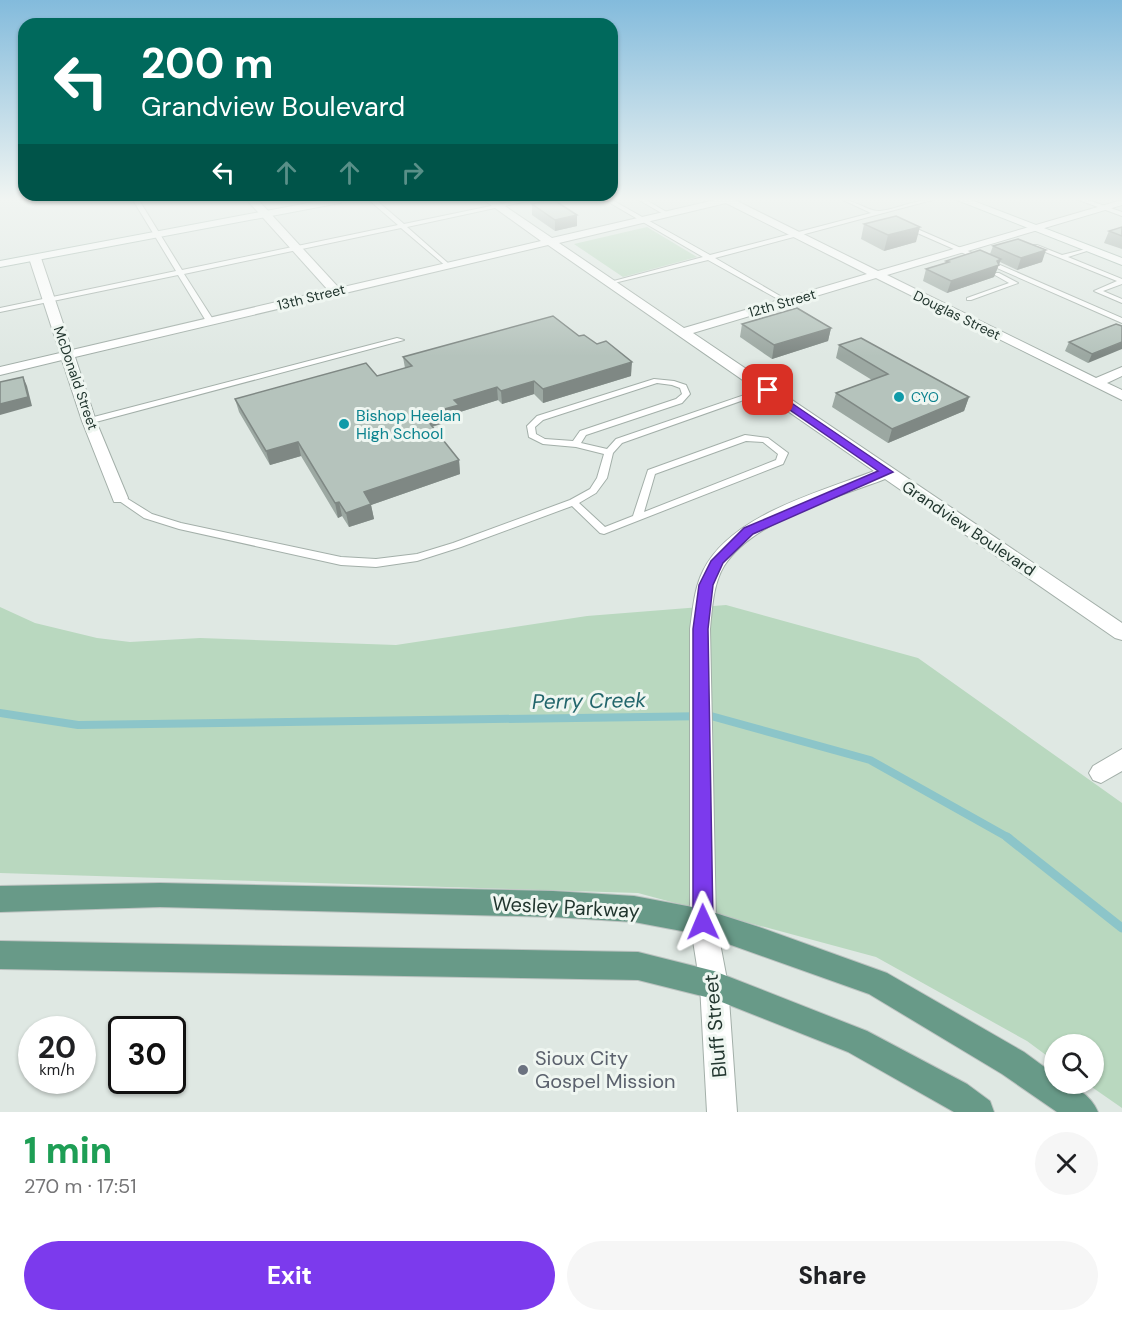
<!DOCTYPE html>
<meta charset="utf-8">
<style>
:root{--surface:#fff;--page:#f6f6f6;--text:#202124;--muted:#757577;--accent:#7c3aed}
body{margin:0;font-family:"DM Sans",sans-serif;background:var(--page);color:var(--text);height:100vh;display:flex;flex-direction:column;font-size:22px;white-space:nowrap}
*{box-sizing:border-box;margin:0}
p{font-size:20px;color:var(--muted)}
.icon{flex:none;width:33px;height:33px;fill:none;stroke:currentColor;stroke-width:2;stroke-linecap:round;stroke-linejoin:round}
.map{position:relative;height:1112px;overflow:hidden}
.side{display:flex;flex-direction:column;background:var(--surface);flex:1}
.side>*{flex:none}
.guide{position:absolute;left:18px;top:18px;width:600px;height:183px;border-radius:18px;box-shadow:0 2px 4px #0004;background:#00695c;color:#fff;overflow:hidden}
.tools{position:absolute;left:1044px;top:1034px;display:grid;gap:12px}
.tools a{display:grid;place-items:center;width:60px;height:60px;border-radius:50%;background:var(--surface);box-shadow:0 2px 4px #0004;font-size:30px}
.speed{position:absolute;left:18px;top:1016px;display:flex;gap:12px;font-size:30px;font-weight:700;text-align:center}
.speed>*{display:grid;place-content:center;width:78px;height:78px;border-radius:50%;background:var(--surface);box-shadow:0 2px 4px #0004;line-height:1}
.speed small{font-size:15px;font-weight:400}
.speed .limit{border:3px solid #111;border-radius:9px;background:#fff;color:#111}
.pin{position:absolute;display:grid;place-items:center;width:51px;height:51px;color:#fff;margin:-26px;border-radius:12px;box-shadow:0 3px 9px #0006}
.me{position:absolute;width:66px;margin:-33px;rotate:359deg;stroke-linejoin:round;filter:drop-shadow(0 0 4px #0008)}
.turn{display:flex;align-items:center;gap:21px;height:126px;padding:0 24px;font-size:27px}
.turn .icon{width:78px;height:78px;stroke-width:2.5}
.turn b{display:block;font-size:42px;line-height:51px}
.lanes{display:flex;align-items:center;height:57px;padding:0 24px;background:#0003;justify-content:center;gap:30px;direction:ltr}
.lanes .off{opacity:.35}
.round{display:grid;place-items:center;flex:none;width:63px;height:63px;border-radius:32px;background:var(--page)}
.headline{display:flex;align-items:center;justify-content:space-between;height:102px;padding:0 24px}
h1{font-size:36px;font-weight:800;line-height:45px;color:#1e9e55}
.cta{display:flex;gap:12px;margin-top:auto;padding:12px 24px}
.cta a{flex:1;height:69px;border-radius:36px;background:var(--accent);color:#fff;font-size:24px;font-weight:800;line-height:69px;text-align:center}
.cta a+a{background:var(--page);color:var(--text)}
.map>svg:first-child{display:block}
</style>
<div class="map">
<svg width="1122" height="1112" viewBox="0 0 1122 1112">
<rect width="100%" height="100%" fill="#dfe8e3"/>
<g fill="#b9d8bf">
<polygon points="647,227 697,257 623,277 574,244"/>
<polygon points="726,605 918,658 1122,803 1122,1108 1086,1083 1094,1083 1094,1044 1054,1044 1054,1061 1027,1041 876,957 638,893 0,873 0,607 35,623 97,638 130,642 200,638 396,645 587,616"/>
</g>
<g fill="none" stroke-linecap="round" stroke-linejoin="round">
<polyline stroke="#8cc5c9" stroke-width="8" points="0,713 78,725 711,716 870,760 1009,838"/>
<polyline stroke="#8cc5c9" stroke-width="9" points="1007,837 1122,928"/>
<g stroke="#a3afa9" stroke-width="2">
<g id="lane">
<polygon points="133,200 139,200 182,270 398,225 369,200 376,200 404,224 520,200 532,200 407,227 449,264 450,265 447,267 401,228 184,274 214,321 210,323 206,321 178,275 0,312 0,308 176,271"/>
<path d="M605,200H612L710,255L871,213L843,200C856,200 868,212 880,211C897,209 913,200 932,200L715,258L787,300L789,301L785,303L708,260L610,284V282L703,257Z"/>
<polygon points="639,200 646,200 670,214 665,215"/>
<polygon points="1079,200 1088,200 1122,212 1122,216"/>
<polygon points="908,225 1122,318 1122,323 906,228 906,226"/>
<polygon points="1033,245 1037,245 1062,255 1090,248 1090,250 1068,257 1122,279 1122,284 1103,291 1122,299 1122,303 1094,291 1117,281 1033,247"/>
<polygon points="995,273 999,273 1018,283 971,300 967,300 967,298 1009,283 995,275"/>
<polygon points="397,338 404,340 92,423 89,424 85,421 86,419"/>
<path d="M654,379L674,381L686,385L690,394L682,403L586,435L581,443L607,449L616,439L765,388H768L772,390L622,443L613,453L607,478L596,493L579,503L605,527L633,516L648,470L745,435L768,438L788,453L783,464L604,534L600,533L572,506L461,547L417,561L376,567L341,565L179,529L144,518L115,498L120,495L123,496L152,514L181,523L341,557L376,559L417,554L453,543L570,500L590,489L597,478L604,454L576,447L543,444L529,437L527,426L537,416ZM657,383L672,385L680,388L682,394L676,399L580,431L573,441L545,439L536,434L535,427L543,420ZM746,441L763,442L778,454L776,460L644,512L655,474Z"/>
</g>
</g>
<g stroke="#a3afa9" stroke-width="2">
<g id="street">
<path d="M247,200H258L339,288L541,241L484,200H496L552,238L715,200H735L878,271L1122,200V205L887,275L1096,378L1122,367V376L1107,383L1122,390V400L876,278L693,333L1122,623V640L1115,638L885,479C836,498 753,520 724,566C713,584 712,609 710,629L716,922L728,985L737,1112H707L700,985L690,922V629C693,609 694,589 703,571C730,515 820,492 874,471L548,245L75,357L96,421L128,498L126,502H114L82,421L62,360L0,375V367L60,353L29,258L35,255L41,258L72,350L328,290ZM726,203L867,274L684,328L559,243Z"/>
<polygon points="1122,749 1122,771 1101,783 1093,780 1089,773 1093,766"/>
</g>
</g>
<g stroke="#9fb3aa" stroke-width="2">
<g id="secondary">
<polygon points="324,200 345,200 340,203 0,267 0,261"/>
<polygon points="957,200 971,200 1122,258 1122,265"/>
</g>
</g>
<g stroke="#bdc3c1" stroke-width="2">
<g id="primary">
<path d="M160,883L553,891L634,896L703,909L759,927L887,973L1024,1052L1054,1074V1083C1073,1083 1091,1095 1098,1112H1057L1002,1074L869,994L703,935L634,922L553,917L160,907L0,912V886Z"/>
<polygon points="0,941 638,952 714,971 867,1031 967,1084 990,1101 994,1112 954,1112 848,1052 714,999 638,980 0,969"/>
</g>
</g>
<use href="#lane" fill="#fff" fill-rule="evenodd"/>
<use href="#street" fill="#fff" fill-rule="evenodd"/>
<use href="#secondary" fill="#fff" fill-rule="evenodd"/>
<use href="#primary" fill="#689a88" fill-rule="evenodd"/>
</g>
<g fill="#9ca8a2">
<polygon points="532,204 577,215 577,226 555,231 532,215"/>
<polygon points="864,224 916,242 884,251 861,239"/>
<polygon points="1122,227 1122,249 1104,243 1109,231"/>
<polygon points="993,246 1042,262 1017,270 1000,262 994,277 947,293 923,281 926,269 945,263 946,261 990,254"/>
<polygon points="742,324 831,328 828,341 772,359 740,337"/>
<polygon points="1116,324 1088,363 1065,351 1069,342"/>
<polygon points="579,336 631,376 543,403 534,394 502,404 498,400 460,412 460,418 432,427 459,460 460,474 371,505 374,519 349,527 342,516 338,518 301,456 270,465 239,412 235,399 377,376 405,368 403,357"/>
<polygon points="839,345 969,397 964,411 888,443 832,407 836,393 872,380 836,358"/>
</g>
<g fill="#7f8884">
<polygon points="577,215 577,226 555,231 555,220"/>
<polygon points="920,227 916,242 884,251 888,235"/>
<polygon points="1046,250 1042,262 1017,270 1021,258"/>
<polygon points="1001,259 994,277 947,293 951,281"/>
<polygon points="831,328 828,341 772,359 774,345"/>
<polygon points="1122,342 1122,349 1088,363 1092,354"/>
<polygon points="632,362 631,376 543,403 543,389"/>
<polygon points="23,377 27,386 32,406 0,415 0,404"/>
<polygon points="534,381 534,394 502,404 501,391"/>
<polygon points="497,387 498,400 460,412 460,418 424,429 423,415 454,400"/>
<polygon points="969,397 964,411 888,443 892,429"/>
<polygon points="298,442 301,456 270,465 266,451"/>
<polygon points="459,460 460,474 371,505 374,519 349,527 346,513 364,492"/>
<polygon points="339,502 342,516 338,518 335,503"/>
</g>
<g fill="#b5c3bc" stroke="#7f8884" stroke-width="1.5">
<polygon points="549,200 554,200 577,215 555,220 532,204"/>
<polygon points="896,216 920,227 888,235 864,224"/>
<polygon points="1122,227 1122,236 1109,231"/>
<polygon points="1018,239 1046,250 1021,258 993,246"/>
<polygon points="980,250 1001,259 997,261 999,265 951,281 926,269 949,262 946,261"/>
<polygon points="797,308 831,328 774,345 742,324"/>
<polygon points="553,316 579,336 584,335 597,344 606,341 632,362 543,389 534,381 501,391 497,387 454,400 459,405 423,415 459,460 364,492 371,504 346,513 339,502 335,503 298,442 266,451 235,399 366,363 377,376 412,366 403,357"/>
<polygon points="1116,324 1122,326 1122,342 1092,354 1069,342"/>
<polygon points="861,338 969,397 892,429 836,393 888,374 839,345"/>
<polygon points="23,377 28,397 0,404 0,382"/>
</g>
<linearGradient id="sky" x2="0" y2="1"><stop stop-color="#83bbdc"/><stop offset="0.56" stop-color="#f1f5f2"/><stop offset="1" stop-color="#f1f5f2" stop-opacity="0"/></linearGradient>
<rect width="1122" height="356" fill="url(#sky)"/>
<polygon fill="#7c3aed" stroke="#51269a" stroke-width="1.5" points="768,387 893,472 753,534 723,563 713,585 708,629 713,922 710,929 703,932 696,929 693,922 693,629 699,585 711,561 744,528 878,471 764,392 764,388"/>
<g fill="#0f9aa8" stroke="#eff6f1" stroke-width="2">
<circle cx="899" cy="397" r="6"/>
<circle cx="344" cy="424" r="6"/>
</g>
<circle fill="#6b7280" stroke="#eff6f1" stroke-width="2" cx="523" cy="1070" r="6"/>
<g text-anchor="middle" stroke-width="6" stroke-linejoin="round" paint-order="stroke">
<g font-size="14" fill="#22362f" stroke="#eff6f1">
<text transform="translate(311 297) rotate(-14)" y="5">13th Street</text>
<text transform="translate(782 303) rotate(-16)" y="5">12th Street</text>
<text transform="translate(957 315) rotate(26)" y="5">Douglas Street</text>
<text transform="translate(76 378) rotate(71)" y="5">McDonald Street</text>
</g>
<g font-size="14" fill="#0d838f" stroke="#eff6f1" text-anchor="start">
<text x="911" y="402">CYO</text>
</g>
<g font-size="16" fill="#0d838f" stroke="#eff6f1" text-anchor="start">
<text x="356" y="421">Bishop Heelan<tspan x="356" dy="18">High School</tspan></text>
</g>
<g font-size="16" fill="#22362f" stroke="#eff6f1">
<text transform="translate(969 528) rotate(34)" y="6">Grandview Boulevard</text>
</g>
<g font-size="20" fill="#22362f" stroke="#eff6f1">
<text transform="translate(566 907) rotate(3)" y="7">Wesley Parkway</text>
<text transform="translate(715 1026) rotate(-95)" y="7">Bluff Street</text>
</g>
<g font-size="20" fill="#5b616d" stroke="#eff6f1" text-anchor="start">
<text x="535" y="1065">Sioux City<tspan x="535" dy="23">Gospel Mission</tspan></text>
</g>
<g font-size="21" font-style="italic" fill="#23666c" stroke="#eff6f1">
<text transform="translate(589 701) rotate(-1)" y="7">Perry Creek</text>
</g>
</g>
</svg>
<div class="tools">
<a><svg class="icon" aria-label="search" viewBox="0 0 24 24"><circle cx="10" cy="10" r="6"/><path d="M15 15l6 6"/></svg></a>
</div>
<div class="speed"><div>20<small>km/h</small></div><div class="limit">30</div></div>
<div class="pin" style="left:768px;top:390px;background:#d93025"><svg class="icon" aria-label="arrive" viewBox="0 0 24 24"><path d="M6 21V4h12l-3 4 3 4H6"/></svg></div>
<svg class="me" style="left:703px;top:922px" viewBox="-20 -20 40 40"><path d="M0-17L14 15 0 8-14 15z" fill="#7c3aed" stroke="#fff" stroke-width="4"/></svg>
<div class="guide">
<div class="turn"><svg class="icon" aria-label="left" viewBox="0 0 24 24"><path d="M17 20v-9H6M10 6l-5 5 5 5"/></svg><div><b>200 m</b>Grandview Boulevard</div></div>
<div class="lanes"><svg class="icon" aria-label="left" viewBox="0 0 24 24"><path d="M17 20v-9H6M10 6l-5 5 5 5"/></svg><svg class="icon off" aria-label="ahead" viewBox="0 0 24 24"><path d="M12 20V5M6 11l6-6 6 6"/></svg><svg class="icon off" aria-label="ahead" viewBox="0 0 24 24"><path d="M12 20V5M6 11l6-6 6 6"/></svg><svg class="icon off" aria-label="right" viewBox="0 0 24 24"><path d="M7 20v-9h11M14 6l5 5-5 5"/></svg></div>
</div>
</div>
<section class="side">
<div class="headline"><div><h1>1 min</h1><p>270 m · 17:51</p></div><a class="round"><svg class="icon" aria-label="close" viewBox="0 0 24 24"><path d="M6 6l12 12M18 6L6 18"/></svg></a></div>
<div class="cta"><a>Exit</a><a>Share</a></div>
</section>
